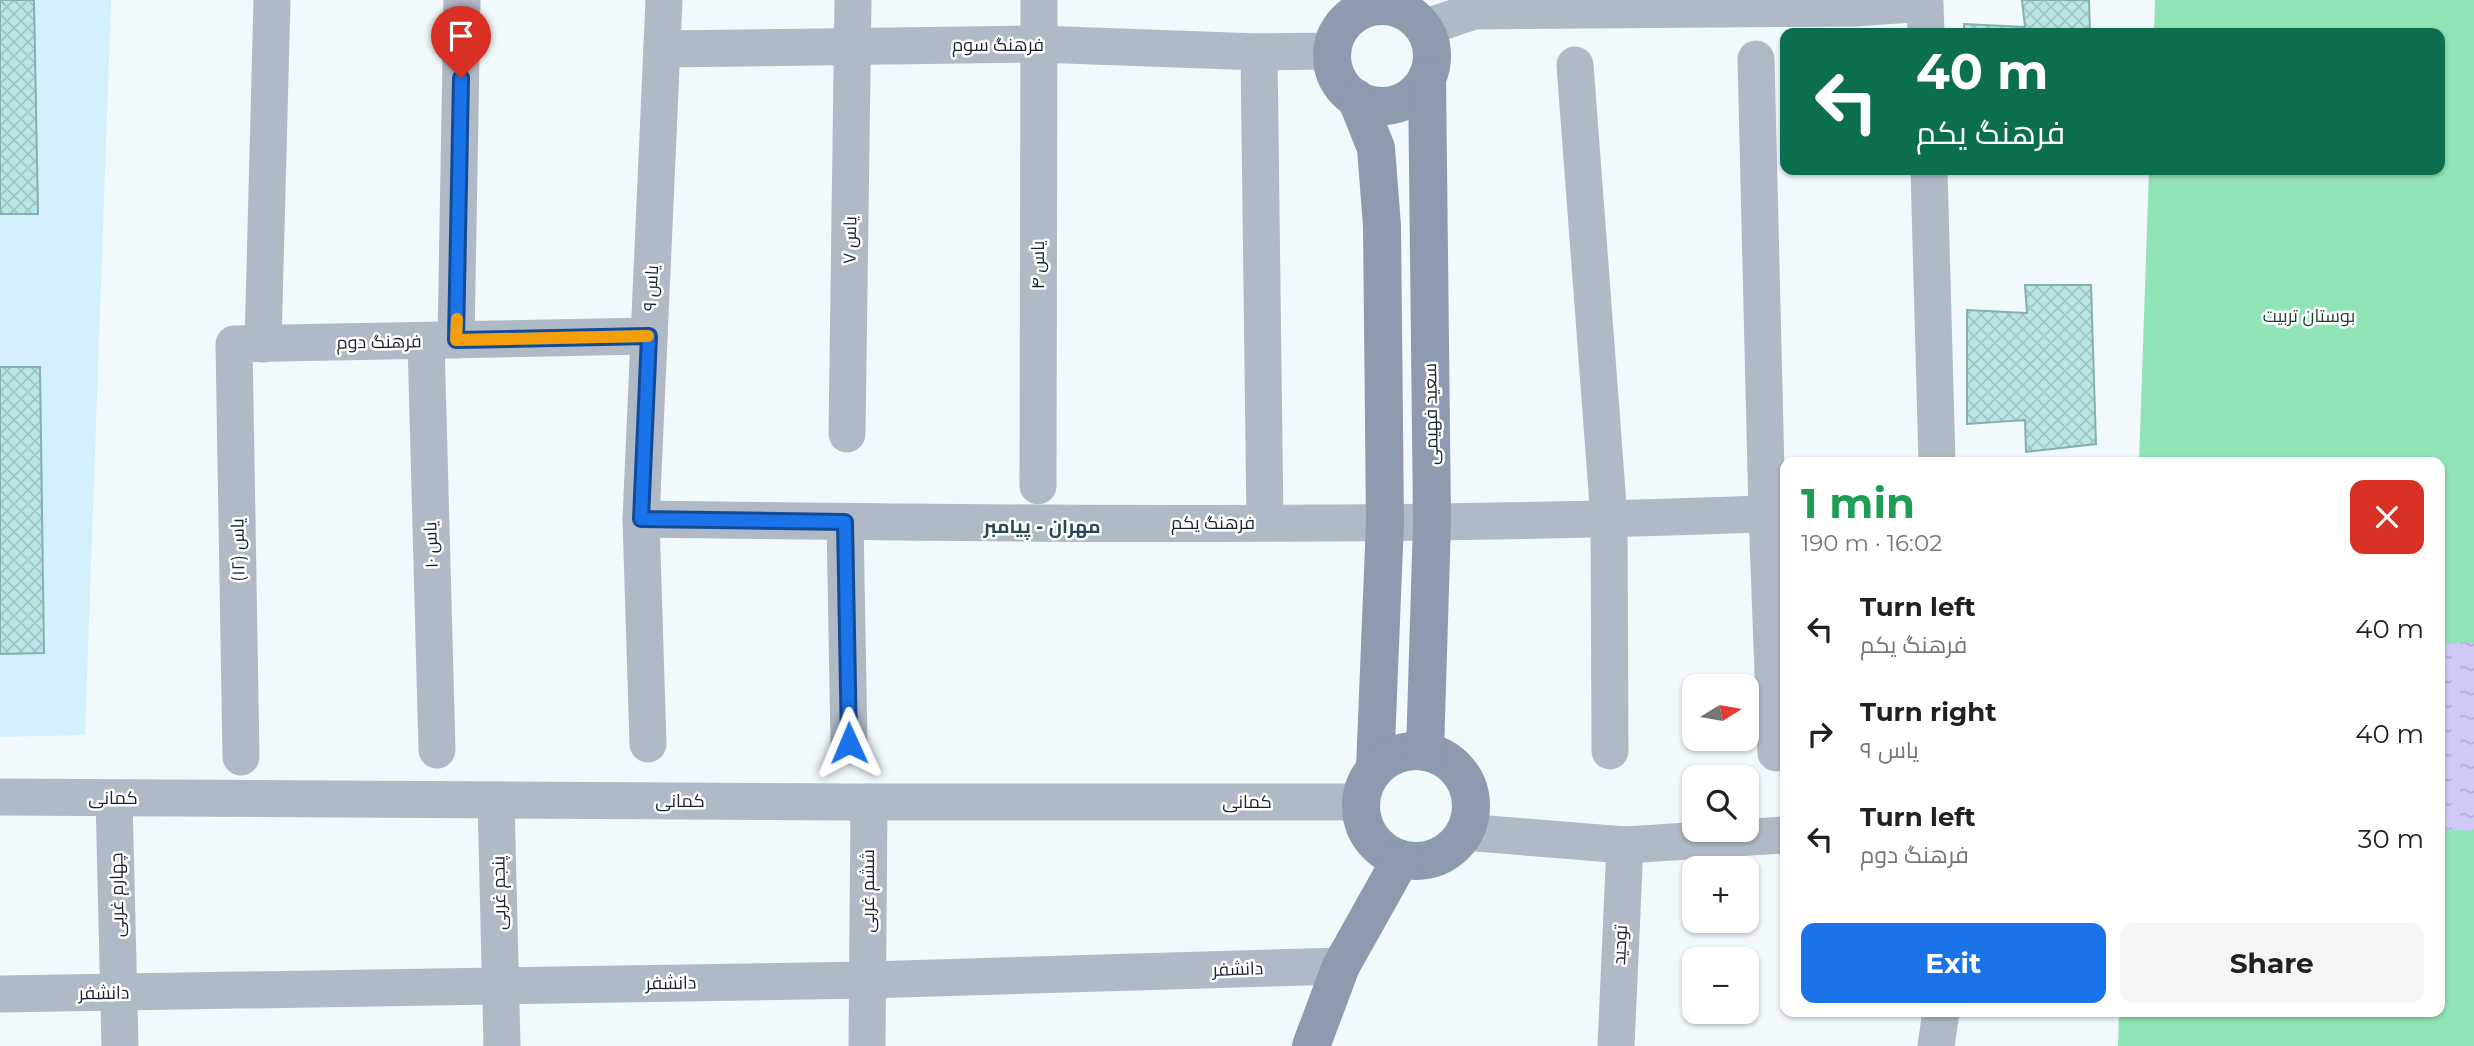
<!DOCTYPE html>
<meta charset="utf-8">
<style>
:root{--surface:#fff;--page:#f6f6f6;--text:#202124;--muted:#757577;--accent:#1a73e8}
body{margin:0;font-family:Montserrat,Cairo,sans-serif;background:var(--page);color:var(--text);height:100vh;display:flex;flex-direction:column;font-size:26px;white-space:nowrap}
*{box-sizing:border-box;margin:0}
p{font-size:23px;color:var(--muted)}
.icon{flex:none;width:38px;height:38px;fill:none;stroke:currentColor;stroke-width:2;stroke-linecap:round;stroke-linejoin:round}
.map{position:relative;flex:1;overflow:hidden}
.details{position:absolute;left:1780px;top:457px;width:665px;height:560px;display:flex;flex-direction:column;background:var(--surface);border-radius:14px;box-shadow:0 2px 5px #0004}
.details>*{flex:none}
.top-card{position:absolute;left:1780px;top:28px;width:665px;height:147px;border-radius:14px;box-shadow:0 2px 5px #0004;background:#0b6e4f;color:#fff;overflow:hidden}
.needle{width:46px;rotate:79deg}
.tools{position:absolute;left:1682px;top:674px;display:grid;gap:14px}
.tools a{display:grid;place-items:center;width:77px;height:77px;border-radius:14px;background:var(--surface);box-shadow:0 2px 5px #0004;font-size:35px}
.pin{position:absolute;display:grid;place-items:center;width:60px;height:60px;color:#fff;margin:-72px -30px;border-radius:50% 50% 50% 0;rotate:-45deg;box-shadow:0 0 7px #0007}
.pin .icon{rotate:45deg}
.me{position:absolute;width:77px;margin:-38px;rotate:359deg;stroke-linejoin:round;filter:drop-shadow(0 0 5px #0008)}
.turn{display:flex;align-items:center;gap:24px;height:147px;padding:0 21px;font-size:32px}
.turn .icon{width:91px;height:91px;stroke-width:2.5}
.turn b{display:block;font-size:49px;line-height:60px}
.round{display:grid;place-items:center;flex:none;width:74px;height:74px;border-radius:14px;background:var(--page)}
.overview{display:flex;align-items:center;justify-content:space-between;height:119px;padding:0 21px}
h1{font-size:42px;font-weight:700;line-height:52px;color:#1e9e55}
.cta{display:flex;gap:14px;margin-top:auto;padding:14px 21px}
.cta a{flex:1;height:80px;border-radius:14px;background:var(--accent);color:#fff;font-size:28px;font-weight:700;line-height:80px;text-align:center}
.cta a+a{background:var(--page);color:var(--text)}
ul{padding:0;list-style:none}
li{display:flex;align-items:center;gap:21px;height:105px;padding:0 21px}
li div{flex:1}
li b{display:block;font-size:26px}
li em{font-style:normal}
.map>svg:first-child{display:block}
</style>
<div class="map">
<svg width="2474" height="1046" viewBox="0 0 2474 1046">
<defs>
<pattern id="water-ripples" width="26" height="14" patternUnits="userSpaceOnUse" patternTransform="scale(1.75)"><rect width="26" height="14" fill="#d0c9f7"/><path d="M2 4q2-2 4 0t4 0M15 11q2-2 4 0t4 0" fill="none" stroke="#b2acd4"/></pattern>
<pattern id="building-cross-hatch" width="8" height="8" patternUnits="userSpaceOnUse" patternTransform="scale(1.75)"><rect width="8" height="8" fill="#b9e6e4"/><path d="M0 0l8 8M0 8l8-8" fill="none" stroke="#9ec5c4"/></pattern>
</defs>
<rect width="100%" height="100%" fill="#f1f9fc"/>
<polygon fill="#d4f0fc" points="0,0 111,0 85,735 0,737"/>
<polygon fill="#91e4b6" points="2155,0 2474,0 2474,1046 2118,1046 2119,1012 2440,1012 2440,462 2139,462 2149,170 2440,170 2440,33 2154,33"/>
<polygon fill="url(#water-ripples)" points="2468,642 2474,644 2474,829 2466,831 2440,828 2440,645"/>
<g fill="url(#building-cross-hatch)" stroke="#84b0ad" stroke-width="2">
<polygon points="0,0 34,0 38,214 0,214"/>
<polygon points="2022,0 2089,0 2090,33 1964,33 1964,24 2025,27"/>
<polygon points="2025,285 2091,285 2096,444 2026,452 2025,420 1967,424 1967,310 2027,313"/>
<polygon points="0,367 40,367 44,653 0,654"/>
</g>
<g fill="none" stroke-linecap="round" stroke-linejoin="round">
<g stroke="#b0b9c6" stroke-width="37">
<polyline points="1424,28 1474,11 1855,8 1925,3 1926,33"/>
<polyline points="662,49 1038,44 1259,52 1333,51"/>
<polyline points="1259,52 1265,523"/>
<polyline points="1756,59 1767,513 1776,753"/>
<polyline points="1575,65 1609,518 1610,751"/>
<polyline points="1929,170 1937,462"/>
<polyline points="456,340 462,0"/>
<polyline points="426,341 437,750"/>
<polyline points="263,344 272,0"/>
<polyline points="847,434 853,0"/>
<polyline points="1038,486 1039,0"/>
<path d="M641,519C1022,524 1404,528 1785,513"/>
<polyline points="845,522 849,743"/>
<polyline points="648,744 641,519 664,0"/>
<polyline points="241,757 234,344 649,336"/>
<polyline points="0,797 850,802 1361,802"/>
<polyline points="114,798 120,1046"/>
<polyline points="496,800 502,1046"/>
<polyline points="1464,832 1625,845 1785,835"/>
<polyline points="0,994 867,980 1341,966"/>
<polyline points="867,1046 869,802"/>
<polyline points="1616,1046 1625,845"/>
<polyline points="1936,1046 1941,1012"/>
</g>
<g stroke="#8e9bae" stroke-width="38">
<circle cx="1382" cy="56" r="50"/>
<polyline points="1356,98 1376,148 1382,226 1385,522 1375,769"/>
<circle cx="1416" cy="806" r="55"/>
<polyline points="1425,752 1432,522 1427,77"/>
<polyline points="1311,1046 1341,966 1401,859"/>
</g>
</g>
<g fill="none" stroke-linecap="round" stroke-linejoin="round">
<g stroke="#114b97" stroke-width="18">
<polyline id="route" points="461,78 456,340 649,336 641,519 845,522 849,743"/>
</g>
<use href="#route" stroke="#1a73e8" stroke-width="12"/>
<polyline stroke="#f59e0b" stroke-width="12" points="457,319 456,340 648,336"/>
</g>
<g text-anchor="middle" stroke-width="5" stroke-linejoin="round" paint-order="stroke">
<g font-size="18" fill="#15242a" stroke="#fff">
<text x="998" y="51">فرهنگ سوم</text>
<text transform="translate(850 240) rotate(-89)" y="6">یاس ۷</text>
<text transform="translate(1038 265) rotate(-90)" y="6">یاس ۴</text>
<text transform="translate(651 288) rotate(-87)" y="6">یاس ۹</text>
<text transform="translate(379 342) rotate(-1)" y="6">فرهنگ دوم</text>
<text transform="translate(1431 414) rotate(-91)" y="6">سعید فهیمی</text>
<text x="1213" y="529">فرهنگ یکم</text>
<text transform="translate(431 545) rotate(-92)" y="6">یاس ۱۰</text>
<text transform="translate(238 550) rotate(-91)" y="6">یاس (۱۲)</text>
<text x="113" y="804">کمانی</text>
<text x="680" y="807">کمانی</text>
<text x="1247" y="808">کمانی</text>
<text transform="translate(868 891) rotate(-90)" y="6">ششم غربی</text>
<text transform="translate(499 893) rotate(-91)" y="6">پنجم غربی</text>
<text transform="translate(117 895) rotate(-91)" y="6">چهارم غربی</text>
<text transform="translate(1620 945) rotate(-87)" y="6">توحید</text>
<text transform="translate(1238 969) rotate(-2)" y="6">دانشفر</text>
<text transform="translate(671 983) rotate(-1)" y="6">دانشفر</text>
<text transform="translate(104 993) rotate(-1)" y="6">دانشفر</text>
</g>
<g font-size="18" fill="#1a3f2c" stroke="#fff">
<text x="2309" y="322">بوستان تربیت</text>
</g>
<g font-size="19" font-weight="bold" fill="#254855" stroke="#fff">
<text x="1042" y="533">مهران - پیامبر</text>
</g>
</g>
</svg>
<div class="tools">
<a><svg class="needle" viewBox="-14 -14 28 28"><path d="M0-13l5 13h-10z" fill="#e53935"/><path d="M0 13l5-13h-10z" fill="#757577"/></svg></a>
<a><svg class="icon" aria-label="search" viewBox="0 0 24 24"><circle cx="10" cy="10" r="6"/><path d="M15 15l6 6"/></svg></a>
<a>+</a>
<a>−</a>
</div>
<div class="pin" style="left:461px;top:78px;background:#d93025"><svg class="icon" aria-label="arrive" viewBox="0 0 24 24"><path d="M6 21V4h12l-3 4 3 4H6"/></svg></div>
<svg class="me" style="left:849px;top:743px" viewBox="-20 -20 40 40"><path d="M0-17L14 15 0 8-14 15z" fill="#1a73e8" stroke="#fff" stroke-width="4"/></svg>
<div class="top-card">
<div class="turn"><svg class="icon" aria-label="left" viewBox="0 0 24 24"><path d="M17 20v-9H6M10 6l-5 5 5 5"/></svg><div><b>40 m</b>فرهنگ یکم</div></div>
</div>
<section class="details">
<div class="overview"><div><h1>1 min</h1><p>190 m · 16:02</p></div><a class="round" style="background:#d93025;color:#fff"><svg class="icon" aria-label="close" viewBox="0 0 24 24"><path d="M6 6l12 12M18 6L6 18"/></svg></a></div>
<ul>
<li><svg class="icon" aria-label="left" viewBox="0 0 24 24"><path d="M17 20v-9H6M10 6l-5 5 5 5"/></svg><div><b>Turn left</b><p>فرهنگ یکم</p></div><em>40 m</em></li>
<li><svg class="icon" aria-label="right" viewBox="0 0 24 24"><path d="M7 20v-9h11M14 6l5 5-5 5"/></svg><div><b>Turn right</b><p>یاس ۹</p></div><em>40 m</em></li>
<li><svg class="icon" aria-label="left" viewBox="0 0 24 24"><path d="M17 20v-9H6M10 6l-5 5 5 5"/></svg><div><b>Turn left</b><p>فرهنگ دوم</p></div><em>30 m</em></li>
</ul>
<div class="cta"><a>Exit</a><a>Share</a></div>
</section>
</div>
